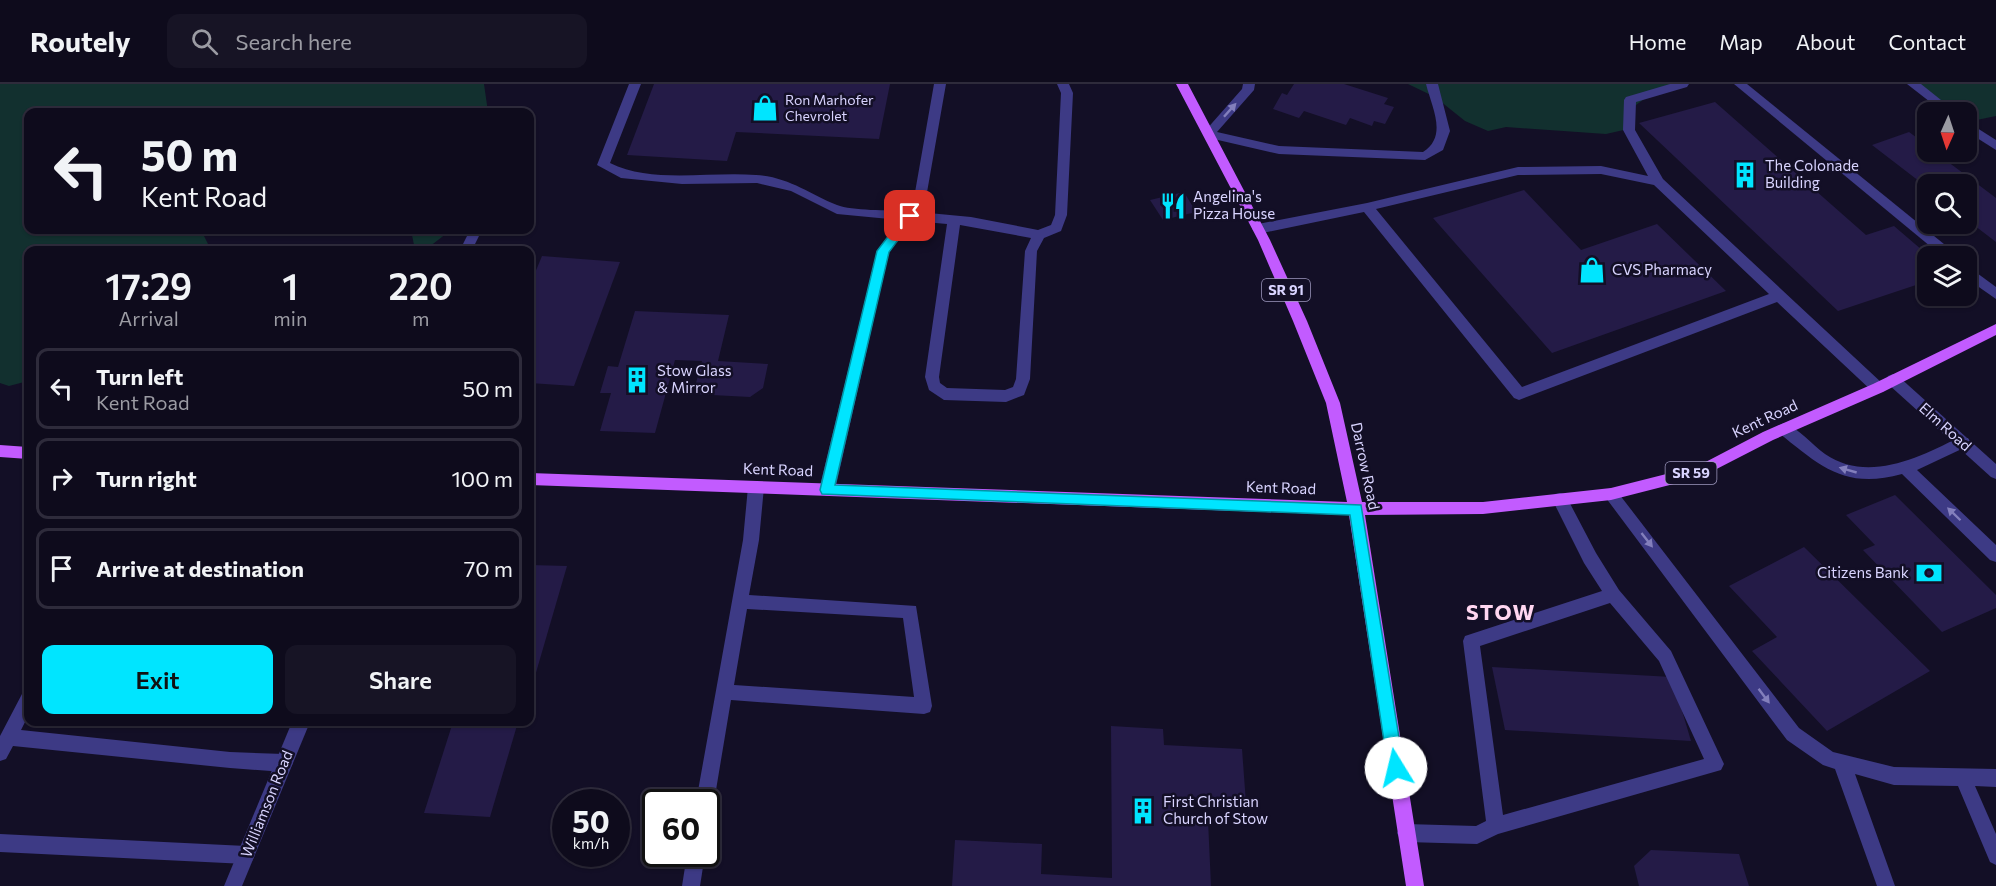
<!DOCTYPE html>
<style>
:root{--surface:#0e0b1c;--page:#171425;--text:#f1f3f6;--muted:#9b9ba3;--line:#2e2b3b;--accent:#00e5ff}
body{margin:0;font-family:Commissioner,sans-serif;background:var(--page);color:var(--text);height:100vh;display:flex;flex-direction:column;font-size:22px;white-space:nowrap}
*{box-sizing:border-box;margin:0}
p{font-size:20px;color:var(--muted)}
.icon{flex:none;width:33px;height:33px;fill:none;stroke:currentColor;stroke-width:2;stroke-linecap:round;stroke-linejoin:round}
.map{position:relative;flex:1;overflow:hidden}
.drawer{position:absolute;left:24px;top:162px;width:510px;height:480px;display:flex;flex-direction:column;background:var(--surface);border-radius:12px;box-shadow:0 2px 4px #0004,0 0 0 2px var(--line)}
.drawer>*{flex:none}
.banner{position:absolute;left:24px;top:24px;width:510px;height:126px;border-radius:12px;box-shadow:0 2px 4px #0004,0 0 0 2px var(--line);background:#0e0b1c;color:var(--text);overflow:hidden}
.needle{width:39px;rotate:183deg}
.fabs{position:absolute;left:1917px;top:18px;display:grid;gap:12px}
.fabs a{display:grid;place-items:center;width:60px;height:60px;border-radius:12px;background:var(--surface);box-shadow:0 2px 4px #0004,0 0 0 2px var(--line);font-size:30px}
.speed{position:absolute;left:552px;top:705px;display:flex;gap:12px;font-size:30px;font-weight:700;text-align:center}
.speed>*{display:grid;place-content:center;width:78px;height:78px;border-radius:50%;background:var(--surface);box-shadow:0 2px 4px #0004,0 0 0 2px var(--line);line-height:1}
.speed small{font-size:15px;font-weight:400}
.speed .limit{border:3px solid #111;border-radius:9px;background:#fff;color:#111}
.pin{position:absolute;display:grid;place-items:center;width:51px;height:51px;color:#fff;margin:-26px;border-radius:12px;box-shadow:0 3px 9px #0006}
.me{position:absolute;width:66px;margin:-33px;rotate:351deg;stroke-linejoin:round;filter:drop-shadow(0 0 4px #0008)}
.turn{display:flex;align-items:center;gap:21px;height:126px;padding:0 18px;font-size:27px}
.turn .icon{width:78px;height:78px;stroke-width:2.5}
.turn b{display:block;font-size:42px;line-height:51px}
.eta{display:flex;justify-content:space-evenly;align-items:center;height:102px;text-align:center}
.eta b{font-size:36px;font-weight:600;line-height:42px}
.action{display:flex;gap:12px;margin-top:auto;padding:12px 18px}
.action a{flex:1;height:69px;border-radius:12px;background:var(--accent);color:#111;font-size:24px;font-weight:600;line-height:69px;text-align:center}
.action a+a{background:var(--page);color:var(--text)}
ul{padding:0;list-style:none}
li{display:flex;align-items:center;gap:18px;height:81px;margin:0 12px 9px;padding:0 6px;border:3px solid var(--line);border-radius:12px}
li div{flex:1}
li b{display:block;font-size:22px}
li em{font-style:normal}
header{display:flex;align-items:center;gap:36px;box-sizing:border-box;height:84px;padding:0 30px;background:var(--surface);border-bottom:2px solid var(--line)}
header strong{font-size:28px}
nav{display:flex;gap:33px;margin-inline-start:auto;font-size:21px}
.search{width:420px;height:54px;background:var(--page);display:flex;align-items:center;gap:15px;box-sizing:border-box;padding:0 21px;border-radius:12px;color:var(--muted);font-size:22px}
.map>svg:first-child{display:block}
</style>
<header>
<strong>Routely</strong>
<div class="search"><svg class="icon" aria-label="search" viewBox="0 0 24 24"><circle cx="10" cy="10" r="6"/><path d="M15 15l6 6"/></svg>Search here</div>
<nav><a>Home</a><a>Map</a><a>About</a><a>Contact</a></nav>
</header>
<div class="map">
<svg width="1996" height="802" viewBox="0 0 1996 802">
<rect width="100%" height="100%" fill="#130f26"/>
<g fill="#12302f">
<polygon points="0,0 484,0 488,28 28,28 28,146 201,146 211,166 28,166 28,297 9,302 0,299"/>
<polygon points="1408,0 1671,0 1651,10 1632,24 1628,45 1606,50 1506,43 1488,47 1465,37 1435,13"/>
<polygon points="1913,0 1996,0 1996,32 1967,38 1966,28 1950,28"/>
<polygon points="411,146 451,146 425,166 415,166"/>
</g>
<g fill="#241b47">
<polygon points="654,0 890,0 879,55 736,48 727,77 627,71"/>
<polygon points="1294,0 1344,0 1388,14 1384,20 1394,23 1385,40 1374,37 1372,42 1350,34 1346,41 1304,27 1299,34 1273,25 1282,9 1287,11"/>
<polygon points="1715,18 1866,151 1894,142 1929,172 1928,172 1928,197 1838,227 1639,39"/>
<polygon points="1909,48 1928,62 1928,68 1935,68 1996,114 1996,158 1966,135 1966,100 1928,100 1928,104 1872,61"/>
<polygon points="1524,106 1581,166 1657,140 1726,207 1552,269 1433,134"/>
<polygon points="1184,108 1196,128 1163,136 1150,116"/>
<polygon points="542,172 620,178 574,302 530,299 530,201"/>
<polygon points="635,227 729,231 718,277 768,280 763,304 750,313 693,310 702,277 675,276 655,349 600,347 611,309 600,309 608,282 618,283"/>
<polygon points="1895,411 1996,511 1996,524 1942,548 1863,466 1875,461 1846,431"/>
<polygon points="1804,463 1930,587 1827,647 1752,567 1777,553 1729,502"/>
<polygon points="530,481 567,482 535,592 530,592"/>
<polygon points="1492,583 1672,593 1691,657 1505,646"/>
<polygon points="453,638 518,638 490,733 424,729"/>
<polygon points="1111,642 1163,645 1164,661 1242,665 1246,719 1175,715 1176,735 1208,736 1211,802 952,802 955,756 1042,760 1041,790 1112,794"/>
<polygon points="1651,766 1739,770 1749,802 1639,802 1634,782"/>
</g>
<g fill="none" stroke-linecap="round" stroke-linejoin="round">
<g fill="#3d3a85" fill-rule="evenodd">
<path d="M629,0H641L610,79C652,100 710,87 756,91C789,93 809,110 837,121C852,127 889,126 906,127L914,114L934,0H946L926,114L918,128L971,133L1038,146L1051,141L1055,131L1061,9L1057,0H1069L1073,9L1067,131L1061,147L1044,154L1037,167L1030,295L1024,311L1006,318L944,316L929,306L925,293L947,140L913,137L889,168L835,406L832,410L827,412L822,410L819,406L877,167L900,136L837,130L791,107L757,99L682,100L621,94L597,81ZM960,141L1031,154L1025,167L1016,295L1013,303L1005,306L947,304L940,299L939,293Z"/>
<path d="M1243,0H1255L1254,6L1217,48L1279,62L1423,68C1448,52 1432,24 1426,0H1438L1450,47L1443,66L1425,76L1279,70L1205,53V47L1242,5Z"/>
<path d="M1670,0H1689L1687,3L1636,18L1635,46L1663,95L1883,300L1885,304L1883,308H1873L1777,218L1519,316L1514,314L1364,128L1258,150L1252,145L1258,140L1367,119L1518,83L1601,82L1648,92L1623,46L1624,16L1626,13ZM1601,90L1654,101L1769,210L1522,303L1376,125L1518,91Z"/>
<polygon points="1734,0 1747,0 1955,169 1956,172 1942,172"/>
<polygon points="470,146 482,146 472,166 460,166"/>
<polygon points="1966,181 1996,203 1996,215 1966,194"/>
<path d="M1784,339C1799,344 1812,361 1825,370C1867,399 1918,374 1958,354H1968L1970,358L1968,362L1917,386L1996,461V478L1990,476L1902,390C1845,406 1820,382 1779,349L1777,345L1779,341Z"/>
<path d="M756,397L761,399L764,403L759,456L749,511L916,522L932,622L930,628L924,630L731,616L714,718L711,724L706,726V718H696L743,456L748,403L751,399ZM747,525L903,534L914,613L734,601Z"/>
<polygon points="1611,404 1616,406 1799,644 1833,668 1894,683 1996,685 1996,703 1975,702 1996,750 1996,781 1990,778 1958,702 1894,701 1855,690 1895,802 1877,802 1835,685 1823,681 1787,656 1606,414 1603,410 1606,406"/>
<path d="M1560,409L1565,410L1596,469L1619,506L1671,567L1724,680L1721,686L1498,750L1477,760L1406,758L1400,755L1397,749L1400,743L1406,740L1476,742L1486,737L1463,557L1465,552L1602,507L1584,479L1552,415L1555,410ZM1610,519L1659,577L1704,675L1503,731L1480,562Z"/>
<polygon points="28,608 28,632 21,646 230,668 284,670 290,673 293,679 290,685 284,688 230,684 13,662 6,675 0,677 0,652 22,610"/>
<polygon points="0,750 246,762 252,765 255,771 252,777 246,780 0,768"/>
<polygon points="687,770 705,770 700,802 682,802"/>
</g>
<g fill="#3d3a85" fill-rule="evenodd">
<polygon points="1907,0 1921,0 1956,28 1943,28"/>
<polygon points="1966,37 1996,56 1996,66 1966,47"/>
<polygon points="1893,290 1898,292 1996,380 1996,395 1991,393 1888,300 1886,296 1888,292"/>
<polygon points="292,638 310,638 242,802 224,802"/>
</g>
<g fill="#c25bff" fill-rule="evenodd">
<polygon points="1176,0 1188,0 1270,156 1307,237 1340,319 1362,418 1483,418 1611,404 1698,382 1763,348 1873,300 1996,240 1996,251 1883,308 1773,356 1701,393 1611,416 1483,430 1365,431 1424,802 1406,802 1349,431 530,401 530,389 1347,418 1326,319 1293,237 1258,156"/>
<polygon points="0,361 28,363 28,375 0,373"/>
</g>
</g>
<defs><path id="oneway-solid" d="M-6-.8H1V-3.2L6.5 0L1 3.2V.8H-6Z" transform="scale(1.5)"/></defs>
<g fill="#837fbc">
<use href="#oneway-solid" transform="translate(1230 26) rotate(-48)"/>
<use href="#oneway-solid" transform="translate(1848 386) rotate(-164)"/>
<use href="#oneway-solid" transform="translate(1954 430) rotate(-136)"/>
<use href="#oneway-solid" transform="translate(1647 456) rotate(52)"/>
<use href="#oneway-solid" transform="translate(1764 612) rotate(53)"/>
</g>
<polygon fill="#00e5ff" stroke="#0095a6" stroke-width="1.5" points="910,128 916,132 889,168 835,401 1361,421 1404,684 1402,689 1396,691 1390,689 1388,684 1350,431 822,410 820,406 877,167 906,129"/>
<defs>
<g id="shop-bare" transform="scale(2.07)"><path d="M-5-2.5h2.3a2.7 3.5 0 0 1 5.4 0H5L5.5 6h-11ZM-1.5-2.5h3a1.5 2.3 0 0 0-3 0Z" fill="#00e5ff" stroke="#130f26" stroke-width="2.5" paint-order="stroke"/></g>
<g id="building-bare" transform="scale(2.07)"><path d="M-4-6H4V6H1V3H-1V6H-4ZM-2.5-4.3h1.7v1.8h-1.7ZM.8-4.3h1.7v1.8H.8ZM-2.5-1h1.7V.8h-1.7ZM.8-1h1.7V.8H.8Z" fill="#00e5ff" stroke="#130f26" stroke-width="2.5" paint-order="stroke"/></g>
<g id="restaurant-bare" transform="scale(2.07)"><path d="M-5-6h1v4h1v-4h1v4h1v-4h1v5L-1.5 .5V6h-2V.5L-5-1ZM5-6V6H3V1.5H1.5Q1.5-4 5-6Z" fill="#00e5ff" stroke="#130f26" stroke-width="2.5" paint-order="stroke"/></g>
<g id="bank-bare" transform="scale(2.07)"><path d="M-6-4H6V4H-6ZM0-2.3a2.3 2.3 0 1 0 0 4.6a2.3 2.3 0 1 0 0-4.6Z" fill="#00e5ff" stroke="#130f26" stroke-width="2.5" paint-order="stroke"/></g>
</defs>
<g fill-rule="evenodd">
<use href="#shop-bare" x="765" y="24"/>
<use href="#building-bare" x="1745" y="91"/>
<use href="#restaurant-bare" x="1173" y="122"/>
<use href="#shop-bare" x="1592" y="186"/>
<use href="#building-bare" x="637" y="296"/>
<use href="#bank-bare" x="1929" y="489"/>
<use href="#building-bare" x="1143" y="727"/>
</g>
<g text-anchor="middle" stroke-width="5" stroke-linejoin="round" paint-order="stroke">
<g font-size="14" fill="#d9d4ff" stroke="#130f26" text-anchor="start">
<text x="785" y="21">Ron Marhofer<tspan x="785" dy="16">Chevrolet</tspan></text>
</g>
<g fill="#130f26" stroke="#9e99be" stroke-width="1.5">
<rect x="1262" y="195" width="48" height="22" rx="4.5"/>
<rect x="1665.5" y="378" width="51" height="22" rx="4.5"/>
</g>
<g font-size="14" font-weight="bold" fill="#d9d4ff">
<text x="1286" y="211">SR 91</text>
<text x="1691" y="394">SR 59</text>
</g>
<g font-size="15" fill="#d9d4ff" stroke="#130f26" text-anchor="start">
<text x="1765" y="87">The Colonade<tspan x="1765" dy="17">Building</tspan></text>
<text x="1193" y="118">Angelina's<tspan x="1193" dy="17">Pizza House</tspan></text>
<text x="1612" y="191">CVS Pharmacy</text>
<text x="657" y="292">Stow Glass<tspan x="657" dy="17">&amp; Mirror</tspan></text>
<text x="1909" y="494" text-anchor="end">Citizens Bank</text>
<text x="1163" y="723">First Christian<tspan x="1163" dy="17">Church of Stow</tspan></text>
</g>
<g font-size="15" fill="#d9d4ff" stroke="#130f26">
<text transform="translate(1765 335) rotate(-25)" y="5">Kent Road</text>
<text transform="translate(1945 343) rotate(42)" y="5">Elm Road</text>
<text transform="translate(1365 382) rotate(78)" y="5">Darrow Road</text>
<text transform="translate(778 386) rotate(2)" y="5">Kent Road</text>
<text transform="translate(1281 404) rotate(2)" y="5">Kent Road</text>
<text transform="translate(267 720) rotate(-68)" y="5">Williamson Road</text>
</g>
<g font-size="21" font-weight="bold" letter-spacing="1.5" fill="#ffd6f0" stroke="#130f26">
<text x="1501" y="536">STOW</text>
</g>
</g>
</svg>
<div class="fabs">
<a><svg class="needle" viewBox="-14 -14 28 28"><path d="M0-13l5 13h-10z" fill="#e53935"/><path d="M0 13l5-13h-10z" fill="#9b9ba3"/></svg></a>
<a><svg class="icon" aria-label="search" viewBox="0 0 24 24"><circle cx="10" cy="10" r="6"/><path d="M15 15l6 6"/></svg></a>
<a><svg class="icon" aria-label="layers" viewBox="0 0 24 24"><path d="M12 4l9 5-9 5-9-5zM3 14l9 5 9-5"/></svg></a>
</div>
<div class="speed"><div>50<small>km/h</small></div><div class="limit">60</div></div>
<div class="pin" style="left:910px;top:132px;background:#d93025"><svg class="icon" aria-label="arrive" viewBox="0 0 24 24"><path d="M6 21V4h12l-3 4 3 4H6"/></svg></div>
<svg class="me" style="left:1396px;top:684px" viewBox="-20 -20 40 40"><circle r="19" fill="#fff"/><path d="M0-13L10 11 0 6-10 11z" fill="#00e5ff"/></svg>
<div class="banner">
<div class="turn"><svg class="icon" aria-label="left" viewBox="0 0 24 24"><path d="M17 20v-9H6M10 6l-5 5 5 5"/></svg><div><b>50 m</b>Kent Road</div></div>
</div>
<section class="drawer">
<div class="eta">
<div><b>17:29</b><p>Arrival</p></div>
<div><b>1</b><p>min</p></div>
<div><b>220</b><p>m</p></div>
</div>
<ul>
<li><svg class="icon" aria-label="left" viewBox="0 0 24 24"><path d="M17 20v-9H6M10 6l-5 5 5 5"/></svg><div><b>Turn left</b><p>Kent Road</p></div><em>50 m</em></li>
<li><svg class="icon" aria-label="right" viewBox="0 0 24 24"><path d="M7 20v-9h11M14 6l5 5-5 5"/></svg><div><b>Turn right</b></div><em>100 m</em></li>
<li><svg class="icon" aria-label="arrive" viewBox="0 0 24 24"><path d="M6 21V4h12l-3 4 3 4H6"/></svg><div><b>Arrive at destination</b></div><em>70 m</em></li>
</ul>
<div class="action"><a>Exit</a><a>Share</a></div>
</section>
</div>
